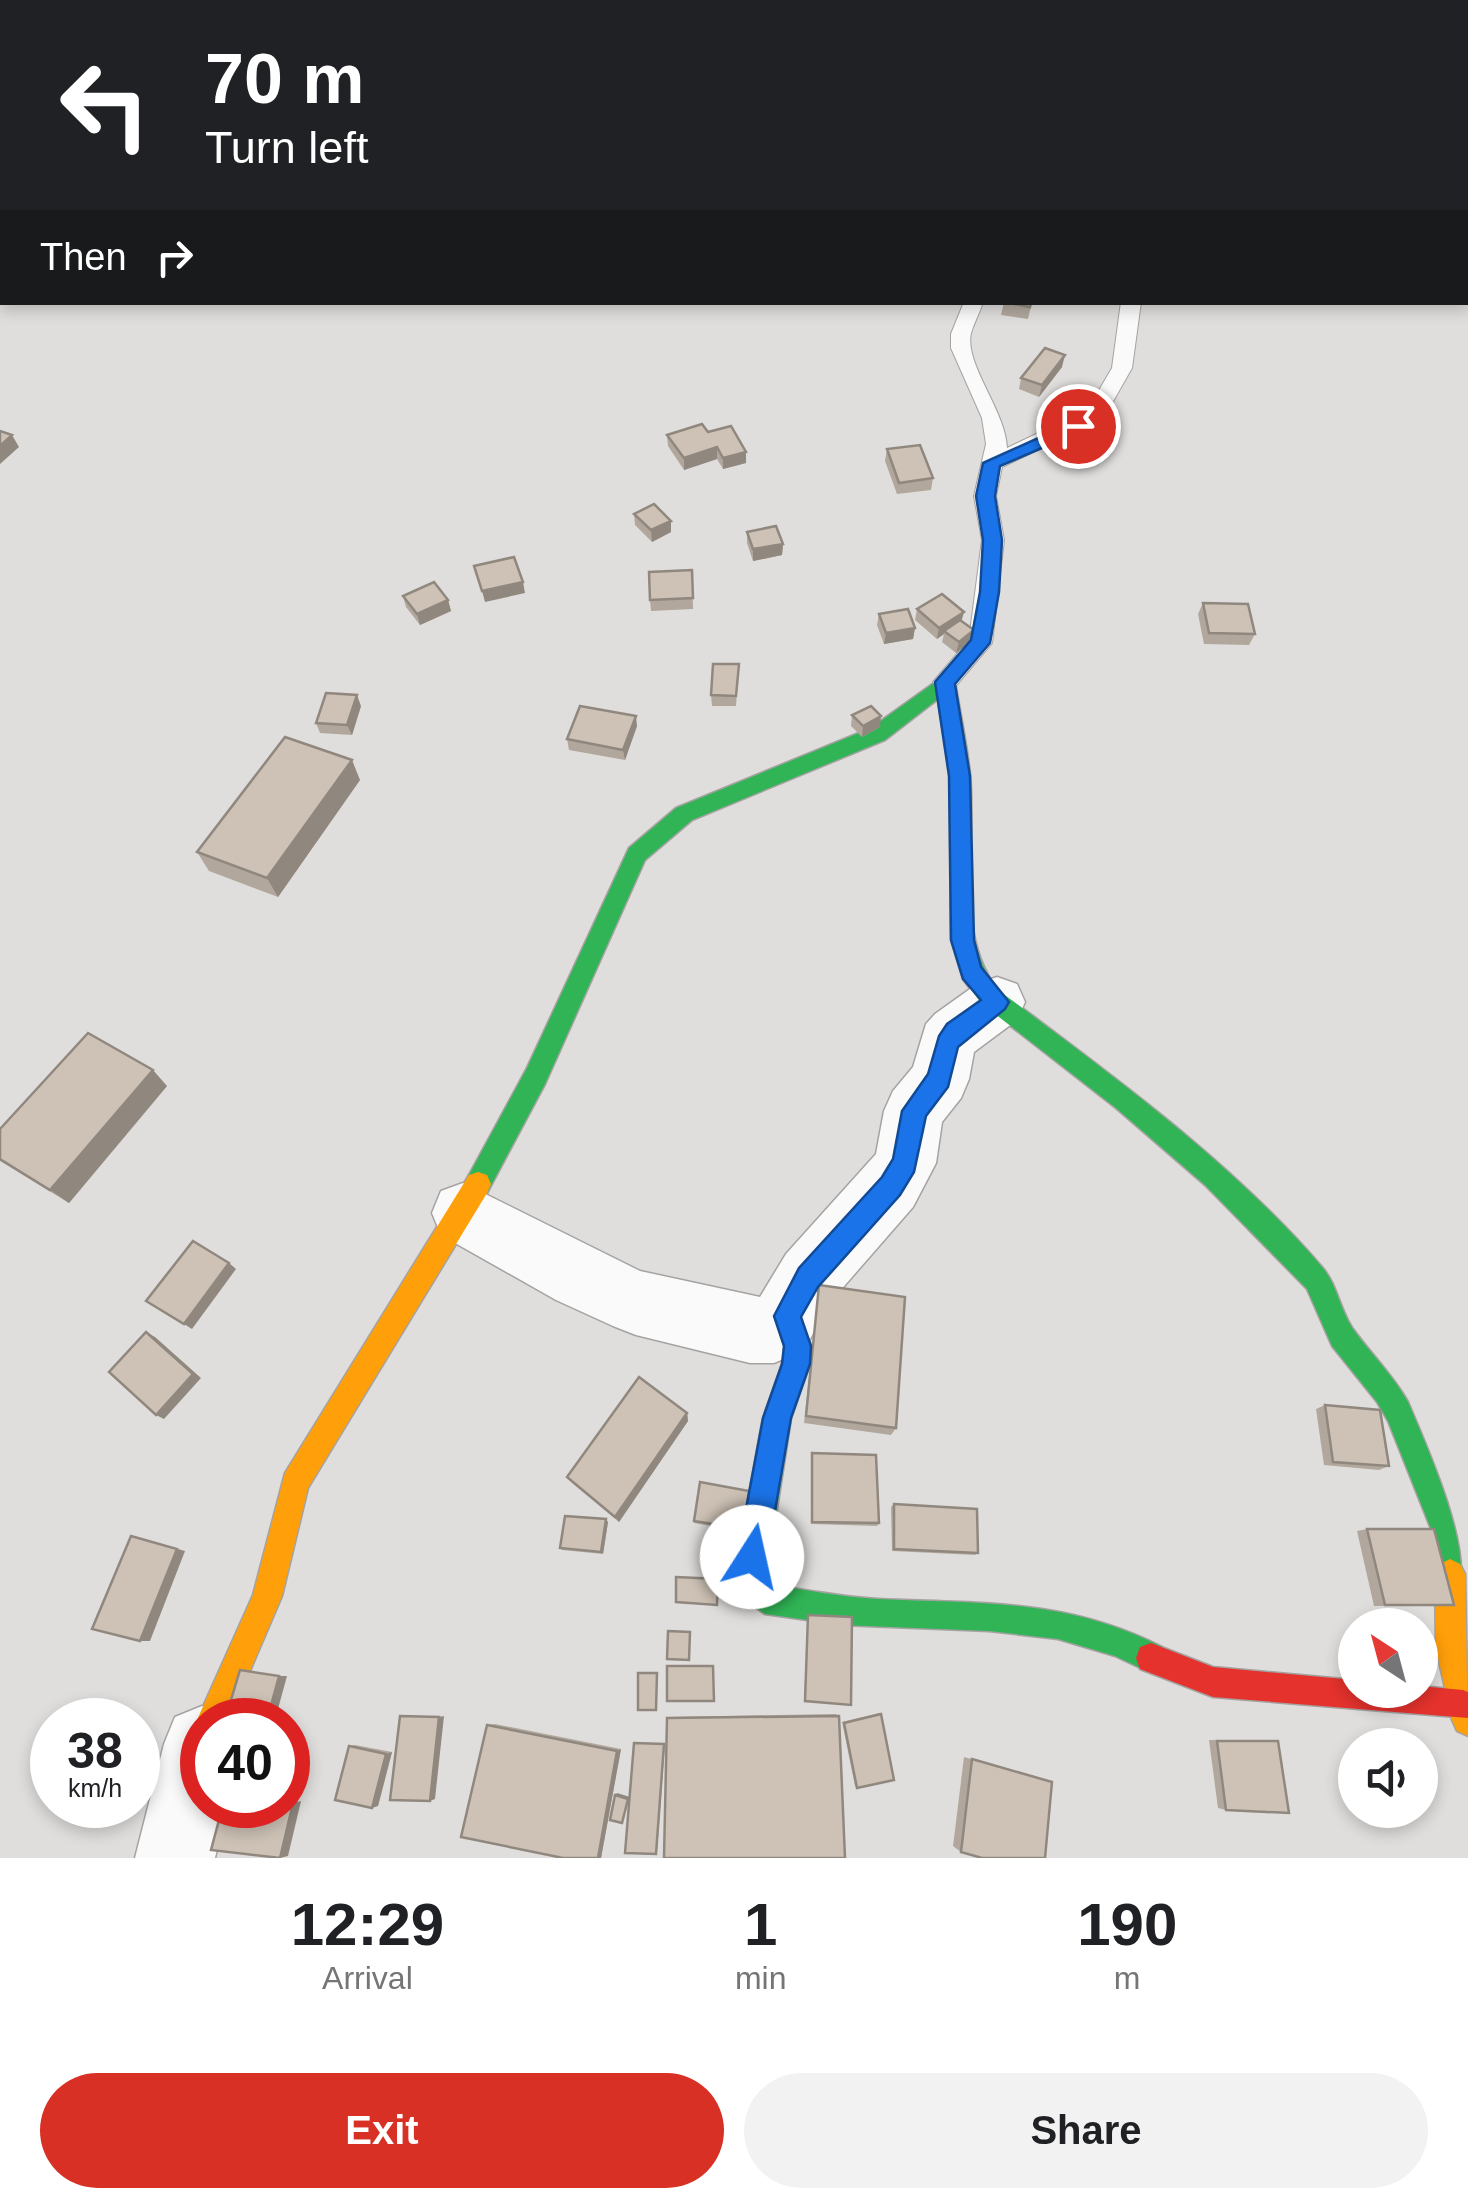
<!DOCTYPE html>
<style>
:root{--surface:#fff;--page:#f2f2f2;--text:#202124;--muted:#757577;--accent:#d93025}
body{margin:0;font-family:Arial,sans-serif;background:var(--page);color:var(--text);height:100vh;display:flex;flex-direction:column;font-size:38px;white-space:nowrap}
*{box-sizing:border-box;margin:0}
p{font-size:32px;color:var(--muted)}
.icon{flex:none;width:55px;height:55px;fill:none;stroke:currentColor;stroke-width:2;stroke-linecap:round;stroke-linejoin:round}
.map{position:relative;height:1858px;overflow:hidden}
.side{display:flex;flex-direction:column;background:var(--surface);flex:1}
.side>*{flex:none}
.top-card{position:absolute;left:0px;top:0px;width:1470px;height:305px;box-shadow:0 5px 15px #0003;background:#202124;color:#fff;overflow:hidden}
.needle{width:65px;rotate:324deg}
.buttons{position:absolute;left:1338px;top:1608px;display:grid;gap:20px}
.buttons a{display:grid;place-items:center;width:100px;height:100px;border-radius:50%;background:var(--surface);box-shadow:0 5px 15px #0003;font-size:50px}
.speed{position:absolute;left:30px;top:1698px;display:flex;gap:20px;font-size:50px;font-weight:700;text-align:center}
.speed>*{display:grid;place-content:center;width:130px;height:130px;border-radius:50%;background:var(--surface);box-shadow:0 5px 15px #0003;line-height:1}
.speed small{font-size:25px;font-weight:400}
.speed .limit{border:15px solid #d22;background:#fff;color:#111}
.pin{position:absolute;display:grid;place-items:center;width:85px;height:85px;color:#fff;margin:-42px;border:5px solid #fff;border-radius:50%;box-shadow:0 2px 10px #0007}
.me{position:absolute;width:110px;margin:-55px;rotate:10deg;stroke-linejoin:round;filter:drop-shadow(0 0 8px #0008)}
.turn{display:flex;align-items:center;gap:35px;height:210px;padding:0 40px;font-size:45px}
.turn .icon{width:130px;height:130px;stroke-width:2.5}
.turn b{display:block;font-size:70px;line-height:85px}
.then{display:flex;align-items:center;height:95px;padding:0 40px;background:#0003;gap:20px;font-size:38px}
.eta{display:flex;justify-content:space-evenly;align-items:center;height:170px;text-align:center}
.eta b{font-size:60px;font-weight:700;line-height:70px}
.action{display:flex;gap:20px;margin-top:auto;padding:20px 40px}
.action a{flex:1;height:115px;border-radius:60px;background:var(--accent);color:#fff;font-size:40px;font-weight:700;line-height:115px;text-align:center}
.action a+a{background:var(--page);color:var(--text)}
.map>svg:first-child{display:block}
</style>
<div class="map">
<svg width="1468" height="1858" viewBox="0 0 1468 1858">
<rect width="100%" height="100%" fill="#e0dedc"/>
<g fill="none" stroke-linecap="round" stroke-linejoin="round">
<g stroke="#a5a3a2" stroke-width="2">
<path id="lane" d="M964,302H983C980,312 974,323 971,333C964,364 1006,411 1007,448L1088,409L1112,368L1121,302H1141L1132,368L1103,419L1002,467L996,496L1004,540L992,643L954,688H936L933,682L969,640L982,540L974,496L986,444L982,418L951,348V334Z"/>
</g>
<g stroke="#a5a3a2" stroke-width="3">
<g id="street">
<polygon points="997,977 1017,984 1025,1002 1017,1020 974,1052 969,1079 961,1098 942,1122 936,1163 913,1207 832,1300 810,1339 797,1353 774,1363 750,1363 636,1335 613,1326 556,1300 441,1235 432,1213 441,1191 463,1183 640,1271 760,1297 786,1254 876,1154 884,1111 893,1091 913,1067 926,1024 935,1014 977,984"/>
<polygon points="202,1706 230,1720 202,1720 202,1805 227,1805 215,1858 135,1858 164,1744 175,1717"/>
</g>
</g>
<g stroke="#a5a3a2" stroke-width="3">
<g id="fast">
<path d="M945,675L955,682C960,713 967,744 970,775C977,844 953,931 997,989C1111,1075 1229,1159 1322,1267C1337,1284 1340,1310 1353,1329C1371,1354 1393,1375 1408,1402C1427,1447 1468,1538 1460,1584L1450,1589L1440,1584L1435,1574V1539L1388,1421L1377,1402L1332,1346L1307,1289L1205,1185L1116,1108L981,1003L963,979L951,939L950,776L938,699L885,740L692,820L645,860L545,1084L487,1193L478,1196L469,1193L465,1184L469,1175L527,1068L629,848L676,808L871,728Z"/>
<path d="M787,1303L796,1307L811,1346L810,1364L791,1418L766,1580L772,1585C807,1590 842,1597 878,1599C982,1604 1066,1598 1162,1647L1166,1658L1162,1669L1151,1673L1115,1656L1058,1639L989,1631L842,1625L765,1614L745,1600L734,1575L763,1418L782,1364L783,1346L774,1316L778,1307Z"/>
</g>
</g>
<g stroke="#a5a3a2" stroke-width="3">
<g id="slow">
<polygon points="478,1172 487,1175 491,1184 487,1193 308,1488 282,1596 229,1720 202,1720 202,1731 197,1720 253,1595 285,1473 469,1175"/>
<polygon points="1450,1559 1460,1564 1465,1574 1468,1736 1457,1731 1452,1720 1436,1648 1435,1574 1440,1564"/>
</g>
</g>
<g stroke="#a5a3a2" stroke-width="3">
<polygon id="jam" points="1151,1643 1213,1667 1355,1680 1355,1690 1420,1690 1420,1686 1463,1690 1468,1692 1468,1718 1213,1697 1140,1669 1136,1658 1140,1647"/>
</g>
<use href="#lane" fill="#fafafa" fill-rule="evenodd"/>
<use href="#street" fill="#fafafa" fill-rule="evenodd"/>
<use href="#fast" fill="#30b455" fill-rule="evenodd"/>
<use href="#slow" fill="#ff9f0a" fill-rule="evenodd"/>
<use href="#jam" fill="#e5322d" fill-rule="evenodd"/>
</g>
<g fill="#b1a79d">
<polygon points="1140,0 1167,0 1166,2"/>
<polygon points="1004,302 1032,302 1028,319 1001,315"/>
<polygon points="1062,367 1039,397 1019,389 1021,378"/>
<polygon points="708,432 746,452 746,463 723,469 717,459 684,470 668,446 667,435"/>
<polygon points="887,449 933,478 931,490 897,494 885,461"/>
<polygon points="634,514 671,532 652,542 635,525"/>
<polygon points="747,532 783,544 782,555 753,561 747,543"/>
<polygon points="692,570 693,609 651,611 650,600"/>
<polygon points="403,596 448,600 451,611 420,625 406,607"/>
<polygon points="1203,603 1255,634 1249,645 1204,644 1198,614"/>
<polygon points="917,609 962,621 974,630 972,641 956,653 942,642 944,634 937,639 915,620"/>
<polygon points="879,614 915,628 913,639 884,644 877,625"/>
<polygon points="739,664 736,706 712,706 711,695"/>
<polygon points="361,706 352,735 320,733 316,723"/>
<polygon points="852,715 880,727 862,737 851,726"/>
<polygon points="637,726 625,760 569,750 567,739"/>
<polygon points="360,780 278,897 209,871 197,852"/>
<polygon points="167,1086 69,1203 0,1161 0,1129"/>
<polygon points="819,1285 896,1428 891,1435 804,1423"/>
<polygon points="1325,1405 1389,1466 1379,1470 1324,1465 1316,1409"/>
<polygon points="687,1413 688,1421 619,1522 572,1483 567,1477"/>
<polygon points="812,1453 879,1523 877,1526 811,1524"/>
<polygon points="749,1491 744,1532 694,1523 694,1521"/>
<polygon points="894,1504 978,1553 975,1555 892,1551 891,1507"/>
<polygon points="608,1522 603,1554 562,1550 560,1548"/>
<polygon points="1367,1529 1454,1605 1374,1606 1357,1531"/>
<polygon points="808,1615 851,1705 804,1701"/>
<polygon points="879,1713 881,1714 857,1788 855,1786 842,1722"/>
<polygon points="836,1714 839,1716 667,1718 670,1717"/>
<polygon points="495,1724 621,1749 601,1858 563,1858 487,1725"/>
<polygon points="1209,1740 1278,1741 1226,1810 1218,1808"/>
<polygon points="355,1745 392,1752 378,1806 349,1746"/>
<polygon points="964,1757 1052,1782 961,1852 953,1846"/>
</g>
<g fill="#90887f">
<polygon points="1065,355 1062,367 1039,397 1042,385"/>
<polygon points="12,435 19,447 0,464 0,446"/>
<polygon points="717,447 717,459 684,470 684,458"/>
<polygon points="746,452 746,463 723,469 723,458"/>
<polygon points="671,521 671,532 652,542 651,530"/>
<polygon points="783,544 782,555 753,561 753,549"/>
<polygon points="523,582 525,593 485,602 482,591"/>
<polygon points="448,600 451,611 420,625 417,614"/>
<polygon points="964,612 961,623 944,631 944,634 937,639 939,628"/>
<polygon points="915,628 913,639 884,644 886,633"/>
<polygon points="974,630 972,641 956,653 959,642"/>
<polygon points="357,695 361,706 352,735 347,725"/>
<polygon points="636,716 637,726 625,760 623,750"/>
<polygon points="881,716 880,727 862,737 863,726"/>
<polygon points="352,760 360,780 278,897 267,878"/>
<polygon points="153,1070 167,1086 69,1203 50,1190"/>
<polygon points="229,1263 236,1269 192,1329 184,1324"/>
<polygon points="146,1332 155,1337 201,1378 164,1419 156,1415"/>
<polygon points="687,1413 688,1421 619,1522 615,1517"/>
<polygon points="606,1519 608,1522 603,1554 601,1552"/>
<polygon points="131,1536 185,1551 150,1641 140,1641"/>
<polygon points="279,1676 287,1676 275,1720 267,1720"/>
<polygon points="444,1716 435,1799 430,1801 439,1717"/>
<polygon points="665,1743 657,1851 656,1854 664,1744"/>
<polygon points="621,1749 601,1858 598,1858 617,1751"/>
<polygon points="392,1752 378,1806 372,1808 386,1754"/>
<polygon points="617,1793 630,1797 622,1823 615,1795"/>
<polygon points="301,1801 288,1856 280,1858 293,1803"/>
</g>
<g fill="#cec2b6" stroke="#90887f" stroke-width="2.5">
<polygon points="1055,0 1088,0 1095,2 1051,2"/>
<polygon points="1004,302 1031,302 1030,307"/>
<polygon points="1045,348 1065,355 1042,385 1021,378"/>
<polygon points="702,424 708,432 731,426 746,452 723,458 717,447 684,458 667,435"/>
<polygon points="0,431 12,435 0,446"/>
<polygon points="920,445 933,478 899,483 887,449"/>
<polygon points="654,504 671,521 651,530 634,514"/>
<polygon points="776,526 783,544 753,549 747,532"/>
<polygon points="514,557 523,582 482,591 474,566"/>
<polygon points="692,570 693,598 650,600 649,572"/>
<polygon points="434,582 448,600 417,614 403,596"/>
<polygon points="942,594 964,612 939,628 917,609"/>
<polygon points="1203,603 1248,604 1255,634 1209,633"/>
<polygon points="908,609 915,628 886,633 879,614"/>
<polygon points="960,620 974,630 959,642 944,631"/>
<polygon points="713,664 739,664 736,696 711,695"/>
<polygon points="326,693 357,695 347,725 316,723"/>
<polygon points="580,706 636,716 623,750 567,739"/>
<polygon points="871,706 881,716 863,726 852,715"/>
<polygon points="285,737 352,760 267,878 197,852"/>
<polygon points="88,1033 153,1070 50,1190 0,1159 0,1129"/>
<polygon points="193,1241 229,1263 184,1324 146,1301"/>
<polygon points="819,1285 905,1297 896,1428 806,1416"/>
<polygon points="146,1332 193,1374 156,1415 109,1372"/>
<polygon points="639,1377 687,1413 615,1517 567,1477"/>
<polygon points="1325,1405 1380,1410 1389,1466 1333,1462"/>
<polygon points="812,1453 876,1455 879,1523 812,1522"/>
<polygon points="700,1482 749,1491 744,1529 694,1521"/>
<polygon points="894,1504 977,1509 978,1553 894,1549"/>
<polygon points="565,1516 606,1519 601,1552 560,1548"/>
<polygon points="1367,1529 1434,1529 1454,1605 1385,1605"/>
<polygon points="131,1536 177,1549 140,1641 92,1629"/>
<polygon points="676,1577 718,1579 717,1605 676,1602"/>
<polygon points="808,1615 852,1617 851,1705 805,1701"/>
<polygon points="668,1631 690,1632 689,1660 667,1659"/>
<polygon points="667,1666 713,1666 714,1701 667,1701"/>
<polygon points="240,1670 279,1676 267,1720 225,1720"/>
<polygon points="638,1673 657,1673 656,1710 638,1710"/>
<polygon points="881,1714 894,1780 857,1788 844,1723"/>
<polygon points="400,1716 439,1717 430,1801 390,1800"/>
<polygon points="839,1716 845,1858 664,1858 667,1718"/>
<polygon points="487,1725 617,1751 598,1858 563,1858 461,1837"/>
<polygon points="1217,1741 1278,1741 1289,1813 1226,1810"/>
<polygon points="634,1743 664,1744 656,1854 625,1853"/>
<polygon points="349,1746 386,1754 372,1808 335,1800"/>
<polygon points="972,1759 1052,1782 1045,1858 982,1858 961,1852"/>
<polygon points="615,1795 628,1799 622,1823 610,1820"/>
<polygon points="288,1802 293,1803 280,1858 211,1850 223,1805 288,1805"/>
</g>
<polygon fill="#1a73e8" stroke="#114b97" stroke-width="2.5" points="1078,420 1086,426 1084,430 1000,466 995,496 1002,540 999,592 990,643 955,684 970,776 974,940 981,967 1009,1002 1005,1009 958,1047 948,1087 926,1116 914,1172 900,1195 818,1287 801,1317 811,1346 810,1364 791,1418 767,1557 762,1567 752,1572 741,1567 737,1557 763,1418 782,1364 784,1346 774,1316 799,1268 882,1177 893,1159 902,1111 928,1074 939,1036 947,1024 981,1000 963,979 951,940 949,776 935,682 971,640 980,592 983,540 976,496 983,463"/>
</svg>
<div class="buttons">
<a><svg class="needle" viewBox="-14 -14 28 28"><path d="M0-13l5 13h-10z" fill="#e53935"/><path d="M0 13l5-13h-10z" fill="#757577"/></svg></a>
<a><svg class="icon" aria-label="sound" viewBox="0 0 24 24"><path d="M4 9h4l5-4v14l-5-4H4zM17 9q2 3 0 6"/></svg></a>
</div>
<div class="speed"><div>38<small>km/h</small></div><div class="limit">40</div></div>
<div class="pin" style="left:1078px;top:426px;background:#d93025"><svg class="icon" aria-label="arrive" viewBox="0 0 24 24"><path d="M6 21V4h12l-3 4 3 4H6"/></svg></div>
<svg class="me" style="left:752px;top:1557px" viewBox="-20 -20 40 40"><circle r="19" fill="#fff"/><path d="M0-13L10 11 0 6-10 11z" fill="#1a73e8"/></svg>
<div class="top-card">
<div class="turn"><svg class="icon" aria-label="left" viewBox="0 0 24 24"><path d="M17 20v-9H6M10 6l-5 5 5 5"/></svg><div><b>70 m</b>Turn left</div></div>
<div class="then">Then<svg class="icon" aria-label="right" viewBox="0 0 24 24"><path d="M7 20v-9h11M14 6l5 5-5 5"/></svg></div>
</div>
</div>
<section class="side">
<div class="eta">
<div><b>12:29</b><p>Arrival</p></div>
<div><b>1</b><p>min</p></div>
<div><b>190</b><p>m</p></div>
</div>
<div class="action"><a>Exit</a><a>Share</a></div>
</section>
